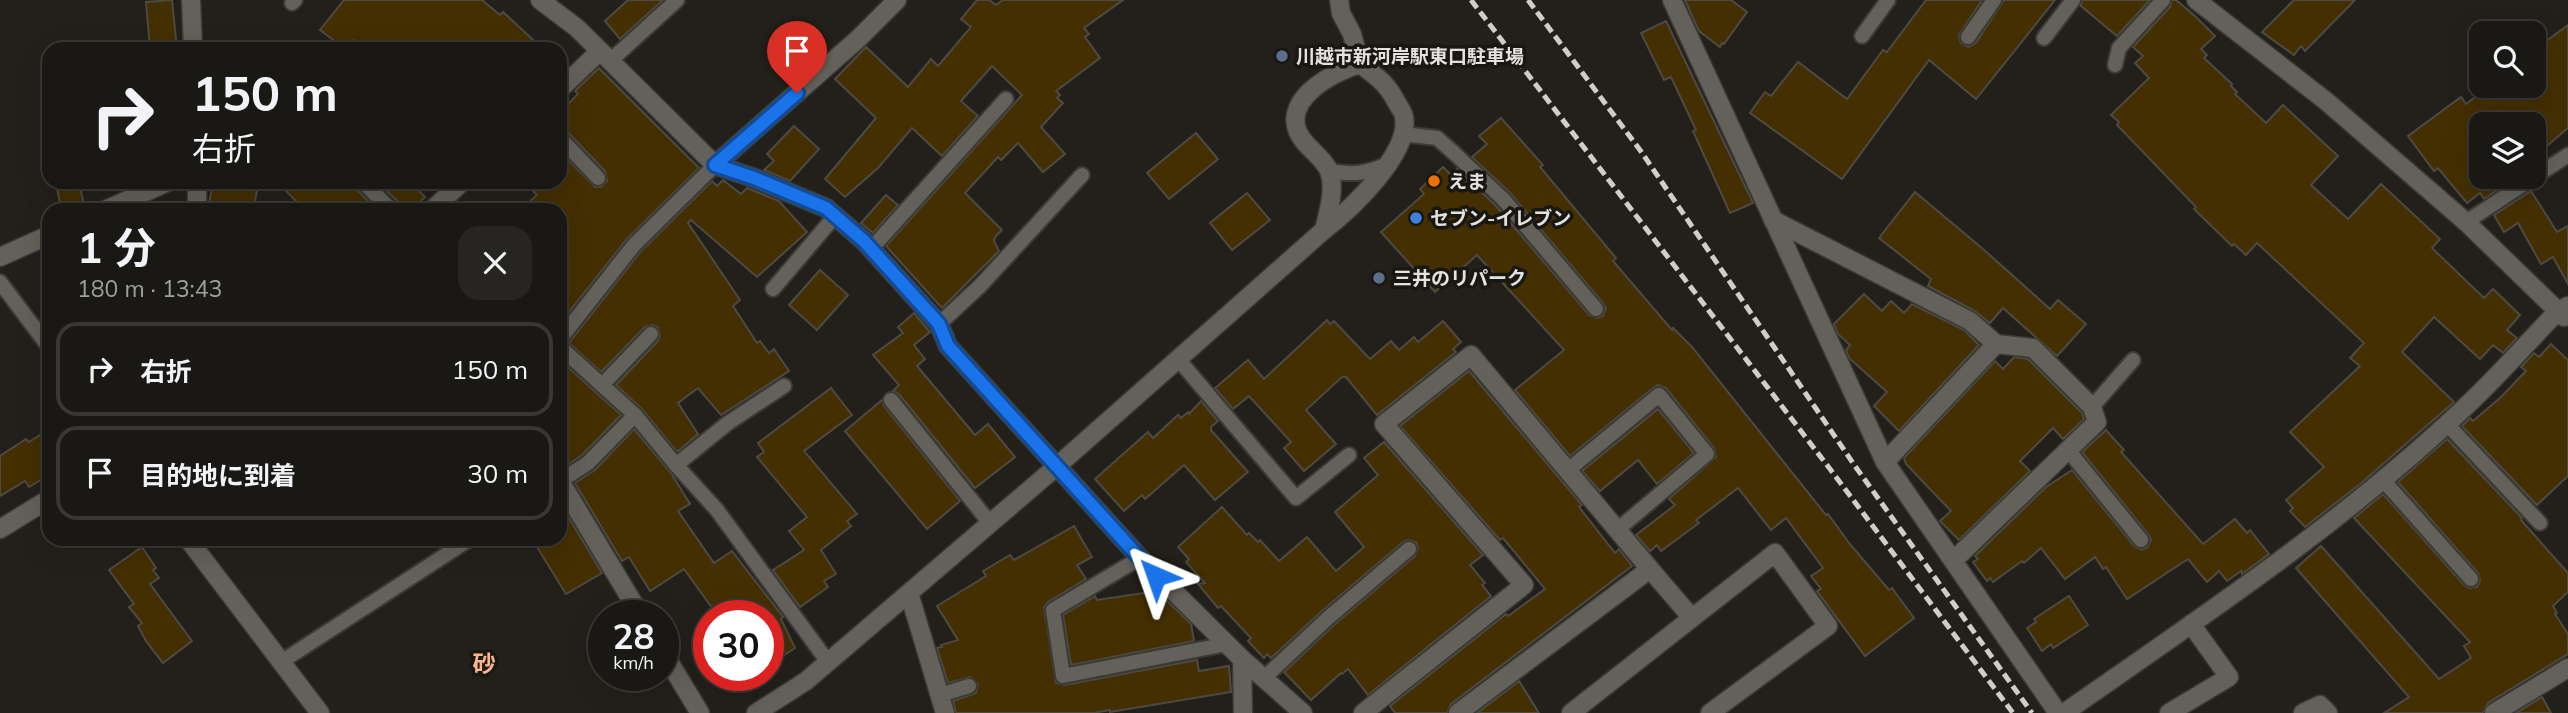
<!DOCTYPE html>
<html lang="ja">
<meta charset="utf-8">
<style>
:root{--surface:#1a1814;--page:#272522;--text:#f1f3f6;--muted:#9fa0a0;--line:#383734}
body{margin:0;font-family:Mulish,"Noto Sans JP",sans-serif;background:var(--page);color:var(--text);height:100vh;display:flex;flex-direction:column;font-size:26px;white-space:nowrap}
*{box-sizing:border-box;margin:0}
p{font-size:23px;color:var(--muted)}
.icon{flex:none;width:38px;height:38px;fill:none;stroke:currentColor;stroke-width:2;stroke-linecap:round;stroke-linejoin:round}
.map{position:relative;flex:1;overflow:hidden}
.sheet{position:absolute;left:42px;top:203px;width:525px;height:343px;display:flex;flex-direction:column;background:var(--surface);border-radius:21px;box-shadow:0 7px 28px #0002,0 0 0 2px var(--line)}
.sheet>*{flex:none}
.top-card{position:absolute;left:42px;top:42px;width:525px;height:147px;border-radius:21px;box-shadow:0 7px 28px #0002,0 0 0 2px var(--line);background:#1a1814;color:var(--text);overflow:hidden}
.fabs{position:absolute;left:2469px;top:21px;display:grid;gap:14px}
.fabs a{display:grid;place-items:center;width:77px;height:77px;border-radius:14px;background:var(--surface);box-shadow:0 7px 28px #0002,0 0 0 2px var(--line);font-size:35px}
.speed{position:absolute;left:588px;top:600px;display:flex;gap:14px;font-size:35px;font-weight:700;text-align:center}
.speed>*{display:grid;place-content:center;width:91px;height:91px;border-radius:50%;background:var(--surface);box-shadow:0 7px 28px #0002,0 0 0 2px var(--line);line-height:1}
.speed small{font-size:18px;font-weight:400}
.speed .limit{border:10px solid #d22;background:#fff;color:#111}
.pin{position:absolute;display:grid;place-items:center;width:60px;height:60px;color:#fff;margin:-72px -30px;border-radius:50% 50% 50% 0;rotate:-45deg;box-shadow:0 0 7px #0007}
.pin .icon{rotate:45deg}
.me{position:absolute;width:77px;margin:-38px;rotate:317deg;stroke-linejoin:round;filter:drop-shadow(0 0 5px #0008)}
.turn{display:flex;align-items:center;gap:24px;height:147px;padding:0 35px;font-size:32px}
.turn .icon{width:91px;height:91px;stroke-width:2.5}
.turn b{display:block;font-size:49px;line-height:60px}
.round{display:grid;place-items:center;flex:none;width:74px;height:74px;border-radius:21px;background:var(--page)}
.headline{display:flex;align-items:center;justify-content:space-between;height:119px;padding:0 35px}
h1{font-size:42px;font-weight:700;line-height:52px}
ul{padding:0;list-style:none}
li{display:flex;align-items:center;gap:21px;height:94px;margin:0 14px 10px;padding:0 21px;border:4px solid var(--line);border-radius:21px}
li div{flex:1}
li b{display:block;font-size:26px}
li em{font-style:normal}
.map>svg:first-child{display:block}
</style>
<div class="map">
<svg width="2568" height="713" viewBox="0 0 2568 713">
<rect width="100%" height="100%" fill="#23201b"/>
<g fill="#442f00" stroke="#4d4a44" stroke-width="2">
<polygon points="172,0 177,49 150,49 146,2"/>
<polygon points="344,0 482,0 500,15 503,12 543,49 365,49 354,40 347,49 345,49 320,30"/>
<polygon points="628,0 663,0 620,39 605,21"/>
<polygon points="977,0 989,0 996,5 1003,0 1123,0 1084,28 1089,34 1085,37 1100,58 1056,91 1060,95 1057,98 1063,103 1041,127 1065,154 1043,172 1018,143 1001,160 998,157 965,193 1002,230 995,237 994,241 999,251 942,308 886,246 1022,95 992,66 961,101 978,116 942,156 912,128 878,168 845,197 825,179 876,118 835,79 866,47 908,87 931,59 938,66 971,27 961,19"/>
<polygon points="1685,0 1731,0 1747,12 1724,44 1722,43 1720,47 1699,31"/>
<polygon points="1926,0 1982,0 1959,35 1960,42 1968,47 1976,43 2004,0 2055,0 1976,99 1929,60 1842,179 1750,113 1765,92 1771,96 1798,62 1847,99 1883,50 1887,52"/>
<polygon points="2082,0 2150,0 2117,36 2081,6"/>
<polygon points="2172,0 2176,0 2196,17 2215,36 2201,49 2207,55 2204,58 2232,84 2231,86 2237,92 2235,94 2266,123 2283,105 2338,156 2311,185 2348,219 2381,184 2440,239 2432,248 2484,298 2493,289 2520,315 2507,330 2517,338 2503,353 2493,345 2480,359 2434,317 2402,352 2454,402 2360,484 2305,527 2290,511 2293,508 2286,500 2324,467 2290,432 2360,366 2350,358 2364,343 2257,243 2246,255 2234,244 2232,246 2194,209 2196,207 2117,125 2119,122 2111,115 2149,78 2135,63 2143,56 2133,47 2170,7"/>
<polygon points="2294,0 2355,0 2305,51 2301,46 2294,55 2262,32"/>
<polygon points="1666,21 1753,203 1730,213 1693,131 1696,130 1671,77 1664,80 1641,33"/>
<polygon points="2568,25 2568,128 2534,157 2534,124 2482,124 2482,177 2517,177 2484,199 2480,193 2467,203 2438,168 2434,171 2408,136 2461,97 2466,104 2490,86 2534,86 2534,50"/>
<polygon points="599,68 699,168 627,239 560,323 560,210 520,210 537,195 525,182 560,182 560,156 562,154 595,187 601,187 607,181 605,171 560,124 560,112 578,94 575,91"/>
<polygon points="1501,118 1543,165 1540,167 1616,258 1613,261 1672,330 1673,328 1692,347 1826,515 1828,514 1849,543 1889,590 1892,588 1914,618 1865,656 1817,591 1821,589 1811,576 1823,568 1786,518 1771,530 1738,488 1696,520 1699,523 1661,551 1657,545 1650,551 1636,535 1675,505 1669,499 1716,457 1714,448 1666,388 1658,385 1653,388 1570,456 1515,390 1564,350 1477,255 1435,292 1381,232 1424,194 1420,189 1443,167 1451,175 1457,169 1496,206 1589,315 1597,318 1603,316 1606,308 1603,303 1510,193 1472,157 1487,144 1479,136"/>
<polygon points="794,126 819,149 790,181 764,170 774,161 767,154"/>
<polygon points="1196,133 1218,159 1169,199 1147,173"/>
<polygon points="723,180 741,194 747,188 779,201 807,232 757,277 691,220 688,223 740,300 733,306 757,343 760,341 769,353 774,349 789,371 721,415 698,388 678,403 698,434 677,452 642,409 616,385 658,341 660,336 658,328 653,325 645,327 601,372 569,343 641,251 712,181 717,186"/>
<polygon points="56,182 79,182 84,205 61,209"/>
<polygon points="213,182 259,182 253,210 208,210"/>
<polygon points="277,182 354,182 356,189 370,203 364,210 305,210"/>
<polygon points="377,182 410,182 425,197 412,210 407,210"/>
<polygon points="2531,191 2557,232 2568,226 2568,284 2553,257 2541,264 2518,223 2504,232 2494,215"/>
<polygon points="1915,192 1983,249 2050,309 2058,300 2086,324 2057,356 2003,308 1990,323 1975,311 1928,286 1931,279 1879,238"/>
<polygon points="1247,193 1270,220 1232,250 1210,223"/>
<polygon points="886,195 898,205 873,233 861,223"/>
<polygon points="820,270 848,295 817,330 789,305"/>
<polygon points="1864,294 1882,311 1891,301 1904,313 1912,304 1964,330 1979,345 1899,431 1874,406 1887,392 1849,358 1846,350 1850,345 1838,334 1834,324"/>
<polygon points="914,313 930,332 914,345 925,359 917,366 975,435 988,424 1015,457 975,488 899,394 893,391 899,385 873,355 903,333 898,327"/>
<polygon points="1327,320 1330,324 1334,321 1370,359 1391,341 1399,350 1414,337 1418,342 1443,321 1461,342 1453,349 1456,352 1377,415 1346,377 1342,377 1306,410 1336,444 1304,471 1284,448 1291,442 1249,396 1233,409 1215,388 1248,360 1264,379"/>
<polygon points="2551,344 2568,360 2568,476 2537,505 2462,426 2470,418 2473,421 2501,397 2526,371 2521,367 2534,353 2539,357"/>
<polygon points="2014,357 2028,359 2082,413 2084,419 2063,439 2053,428 2020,461 2030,471 1959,540 1940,521 1951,511 1906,464 1904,458 1995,361 2003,369"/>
<polygon points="560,360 621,415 582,455 560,470"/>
<polygon points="1469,371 1582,505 1579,507 1615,553 1619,549 1632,566 1451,704 1447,713 1395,713 1390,706 1506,614 1508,616 1545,589 1503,538 1500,540 1400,426"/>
<polygon points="831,388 852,415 804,451 857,514 847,521 851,526 821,550 836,574 824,581 828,587 800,607 773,570 804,550 789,531 807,517 757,457 764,452 758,443"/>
<polygon points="882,400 884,406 960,501 927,529 845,431"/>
<polygon points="1201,401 1218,421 1211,427 1211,430 1248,472 1215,500 1184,465 1145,499 1142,495 1124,511 1095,479 1148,432 1153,438 1178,415 1181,418 1188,412 1189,414"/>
<polygon points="1658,409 1694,453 1657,484 1638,460 1600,491 1582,471"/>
<polygon points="49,429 49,475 29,487 25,481 0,496 0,456 26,439 29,442"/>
<polygon points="634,429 671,473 690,504 678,511 714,563 732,551 783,617 781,619 795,648 768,666 768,616 718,616 684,569 650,591 629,557 622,561 575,483 595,470"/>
<polygon points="2106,430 2124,450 2121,452 2203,544 2235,519 2247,533 2250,530 2269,554 2242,574 2241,571 2227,581 2219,571 2207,582 2188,559 2127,599 2106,567 2103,569 2095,557 2065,579 2041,548 2024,563 2022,561 1993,582 1990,578 1987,581 1973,562 1978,559 1975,556 2046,487 2072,470 2134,546 2142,550 2148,547 2151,539 2148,534 2082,452"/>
<polygon points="2447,439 2522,518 2521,520 2568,573 2568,592 2553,606 2557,613 2555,614 2568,634 2568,654 2488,703 2483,713 2384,713 2409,697 2296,568 2321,546 2439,679 2471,658 2464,646 2470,642 2354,518 2383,494 2464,585 2469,588 2477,587 2480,581 2478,573 2398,482"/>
<polygon points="1384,442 1483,555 1470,565 1485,583 1482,585 1491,596 1368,695 1348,669 1342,674 1341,673 1311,700 1284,672 1334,625 1415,556 1418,548 1416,542 1408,540 1403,542 1322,611 1271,658 1267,654 1264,658 1248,641 1251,638 1221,606 1218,608 1198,584 1205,583 1186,562 1189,559 1178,547 1222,507 1247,535 1249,533 1258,542 1260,540 1279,561 1307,537 1336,571 1364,547 1335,512 1378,475 1364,458"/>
<polygon points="560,503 602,573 566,594 532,539 560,539"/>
<polygon points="1074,526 1092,557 1077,565 1086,579 1048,602 1044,607 1056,683 1065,685 1197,660 1199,671 1229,666 1231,692 1110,712 1110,710 1093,713 956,713 953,701 976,693 978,684 970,677 948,683 937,648 942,647 941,645 958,640 937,606 986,576 983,571 1010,555 1014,560"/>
<polygon points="142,547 156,568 153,570 159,578 150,584 192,641 163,663 146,641 138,626 142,623 129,607 134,604 109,570"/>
<polygon points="1157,591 1191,624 1194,641 1071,665 1063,615 1095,596 1097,600"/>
<polygon points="2069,596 2088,625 2053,648 2051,644 2042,651 2027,628 2036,622 2034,619"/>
<polygon points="1519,681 1539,713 1477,713"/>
<polygon points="2542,697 2551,713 2516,713"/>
</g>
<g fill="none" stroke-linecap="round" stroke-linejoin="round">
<g stroke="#3c3a36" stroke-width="18">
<g id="lane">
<polyline points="292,3 295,0"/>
<polyline points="1862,36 1888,0"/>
<polyline points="1968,37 1994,0"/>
<polyline points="2044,38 2073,0"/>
<polyline points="610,61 677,0"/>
<polyline points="2115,65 2119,48 2163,0"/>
<polyline points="1403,134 1437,138 1454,153 1503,199 1596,309"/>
<polyline points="560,138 598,178"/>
<path d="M1329,171C1354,175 1364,174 1388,164"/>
<polyline points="363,182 391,210"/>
<polyline points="2466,222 2568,155"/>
<polyline points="871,249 1006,99"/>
<polyline points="0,282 49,347"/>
<polyline points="773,289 835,216"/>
<polyline points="939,324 980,286 1082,175"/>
<polyline points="560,339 634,245 715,165"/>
<polyline points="560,347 635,415 676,465 717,510 828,662"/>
<polyline points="1178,359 1296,498 1349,455"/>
<polyline points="602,385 651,334"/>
<polyline points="891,400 990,523"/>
<polyline points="2092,407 2133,360"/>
<polyline points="2447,424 2540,523"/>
<polyline points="2068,450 2141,540"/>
<polyline points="676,465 728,423 784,386"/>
<polyline points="1568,470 1659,395 1707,454 1617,530"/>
<polyline points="2383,480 2471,579"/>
<polyline points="560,481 588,463 635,415"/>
<polyline points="1140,558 1053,610 1063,676 1227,644"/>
<polyline points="281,662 470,539"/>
<polyline points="1264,678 1328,618 1409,549"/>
<polyline points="940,695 969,686"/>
</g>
</g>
<g stroke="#3c3a36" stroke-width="21">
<g id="street">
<polyline points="191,0 193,49"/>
<polyline points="540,0 577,28 715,165 754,178 826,208 864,241 939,324 948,346 1140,558 1242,659 1243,713"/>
<polyline points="1339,0 1341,13 1352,34 1360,64"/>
<polyline points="1672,0 1885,462 2058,713"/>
<polyline points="2196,0 2326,101 2466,222 2564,317"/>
<polyline points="560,89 600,51"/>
<polyline points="715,165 858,39 897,0"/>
<polyline points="197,182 197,210"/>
<polyline points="105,210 168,182"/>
<polyline points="432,210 462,182"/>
<polyline points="1773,220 1970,321 1996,344 2033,348 2092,407 2097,422 1954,560"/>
<polyline points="0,257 49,235"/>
<polyline points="1885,462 1996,344"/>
<polyline points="560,481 641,616"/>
<polyline points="0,529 49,499"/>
<polyline points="909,593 945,713"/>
<polyline points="1692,618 1775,553 1828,626 1710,713"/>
<polyline points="663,652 700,713"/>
<polyline points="1242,659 1303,713"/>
<polyline points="1363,713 1524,585 1384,424 1471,355 1650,569 1458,713"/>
<polyline points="1571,713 1692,618 1650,569"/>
<path d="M2064,713C2200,618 2340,525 2461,411C2495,380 2525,345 2557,312L2568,306"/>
<polyline points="2169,713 2229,677 2191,624"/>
<polyline points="2303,713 2320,705 2328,713"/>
<polyline points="2494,713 2568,668"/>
</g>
</g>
<g stroke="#3c3a36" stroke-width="21">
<g id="secondary">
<polyline points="188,539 320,713"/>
<path d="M756,713L806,681L1056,467L1324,230C1350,210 1411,153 1404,117C1404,113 1399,107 1397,103C1386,82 1378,78 1360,64C1335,71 1283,98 1298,132C1304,147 1323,156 1329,171C1336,188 1328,213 1324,230"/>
</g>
</g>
<use href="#lane" stroke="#64615b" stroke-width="14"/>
<use href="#street" stroke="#64615b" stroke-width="18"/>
<use href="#secondary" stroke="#64615b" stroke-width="18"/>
<g stroke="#d0cecb" stroke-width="5" stroke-dasharray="10 5" stroke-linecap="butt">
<polyline points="1471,0 1830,469 2013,713"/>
<polyline points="1528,0 1640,150 1855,466 2032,713"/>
</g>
</g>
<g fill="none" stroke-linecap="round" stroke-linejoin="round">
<g stroke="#114b97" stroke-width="18">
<polyline id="route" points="797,93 715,165 754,178 826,208 864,241 939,324 948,346 1156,576"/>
</g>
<use href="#route" stroke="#1a73e8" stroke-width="12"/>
</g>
<g fill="#5c6f8a" stroke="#191712" stroke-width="2.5">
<circle cx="1282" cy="56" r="7"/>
<circle cx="1379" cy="278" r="7"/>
</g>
<circle fill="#e8710a" stroke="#191712" stroke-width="2.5" cx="1434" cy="181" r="7"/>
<circle fill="#3f7fe0" stroke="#191712" stroke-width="2.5" cx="1416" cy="218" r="7"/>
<g text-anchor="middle" stroke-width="7" stroke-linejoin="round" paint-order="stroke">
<g font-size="19" font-weight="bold" fill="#e4e2df" stroke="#191712" text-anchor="start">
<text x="1296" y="63">川越市新河岸駅東口駐車場</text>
<text x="1448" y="188">えま</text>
<text x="1430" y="225">セブン-イレブン</text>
<text x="1393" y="285">三井のリパーク</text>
</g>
<g font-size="23" font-weight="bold" fill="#fbb689" stroke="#191712">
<text x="484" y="672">砂</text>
</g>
</g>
</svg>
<div class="fabs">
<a><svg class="icon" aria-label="search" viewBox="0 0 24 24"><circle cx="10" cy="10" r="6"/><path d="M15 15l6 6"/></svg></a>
<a><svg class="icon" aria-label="layers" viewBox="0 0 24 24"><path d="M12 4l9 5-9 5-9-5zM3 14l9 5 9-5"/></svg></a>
</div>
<div class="speed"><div>28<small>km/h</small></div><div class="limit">30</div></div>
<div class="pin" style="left:797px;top:93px;background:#d93025"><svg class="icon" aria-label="arrive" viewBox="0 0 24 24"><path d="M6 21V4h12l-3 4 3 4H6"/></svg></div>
<svg class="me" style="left:1156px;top:576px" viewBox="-20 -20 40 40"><path d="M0-17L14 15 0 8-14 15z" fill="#1a73e8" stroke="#fff" stroke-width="4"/></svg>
<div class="top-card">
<div class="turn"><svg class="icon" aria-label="right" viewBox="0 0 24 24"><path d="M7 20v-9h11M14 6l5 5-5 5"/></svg><div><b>150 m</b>右折</div></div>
</div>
<section class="sheet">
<div class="headline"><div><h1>1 分</h1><p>180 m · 13:43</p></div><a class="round"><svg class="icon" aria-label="close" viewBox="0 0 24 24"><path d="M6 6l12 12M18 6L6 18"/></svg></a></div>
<ul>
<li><svg class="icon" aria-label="right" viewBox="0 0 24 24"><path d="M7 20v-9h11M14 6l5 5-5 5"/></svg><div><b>右折</b></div><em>150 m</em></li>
<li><svg class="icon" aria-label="arrive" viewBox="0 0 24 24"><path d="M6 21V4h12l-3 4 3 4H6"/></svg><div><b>目的地に到着</b></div><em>30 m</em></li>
</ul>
</section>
</div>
